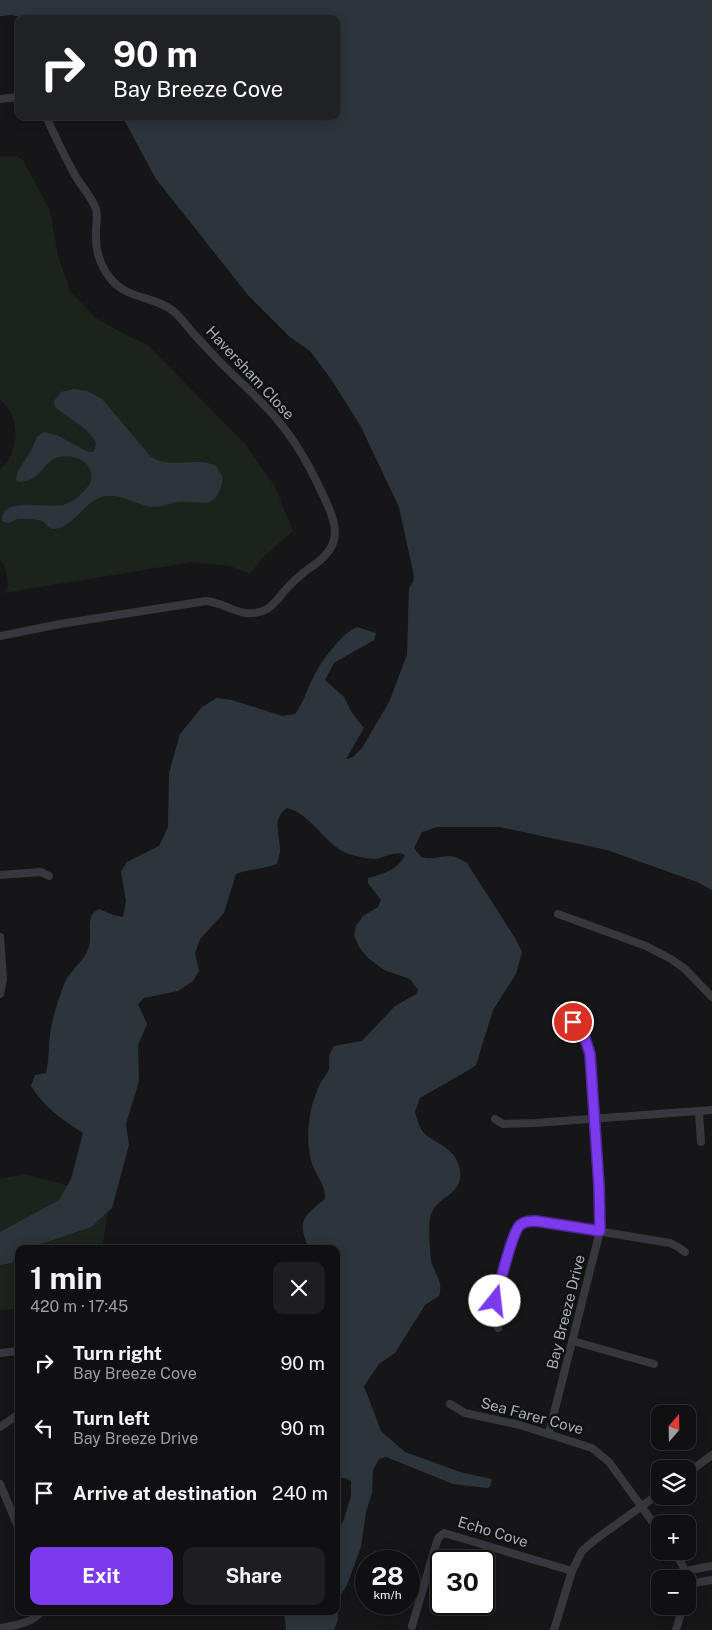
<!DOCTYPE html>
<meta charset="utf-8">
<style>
:root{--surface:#101012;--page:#1e1e20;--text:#f1f3f6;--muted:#9c9d9f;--line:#303032;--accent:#7c3aed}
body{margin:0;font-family:"Public Sans",sans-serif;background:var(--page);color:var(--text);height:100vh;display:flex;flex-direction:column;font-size:19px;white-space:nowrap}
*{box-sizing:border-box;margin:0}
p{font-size:16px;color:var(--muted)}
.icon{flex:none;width:28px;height:28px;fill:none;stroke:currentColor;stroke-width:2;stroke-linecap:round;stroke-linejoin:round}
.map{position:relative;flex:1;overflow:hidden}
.side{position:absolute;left:15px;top:1245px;width:325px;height:370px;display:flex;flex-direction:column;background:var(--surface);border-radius:10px;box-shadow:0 2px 12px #0003,0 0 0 1px var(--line)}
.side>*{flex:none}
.guide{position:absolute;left:15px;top:15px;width:325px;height:105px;border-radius:10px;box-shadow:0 2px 12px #0003,0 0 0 1px var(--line);background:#202124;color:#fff;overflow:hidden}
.needle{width:32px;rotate:20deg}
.buttons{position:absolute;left:651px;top:1405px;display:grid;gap:10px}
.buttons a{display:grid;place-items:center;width:45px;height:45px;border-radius:10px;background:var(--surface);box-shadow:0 2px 12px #0003,0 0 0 1px var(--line);font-size:25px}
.speed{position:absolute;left:355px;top:1550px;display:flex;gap:10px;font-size:25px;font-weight:700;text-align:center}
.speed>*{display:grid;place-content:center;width:65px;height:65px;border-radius:50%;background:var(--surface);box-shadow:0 2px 12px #0003,0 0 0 1px var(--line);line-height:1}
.speed small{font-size:12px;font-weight:400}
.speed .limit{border:2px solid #111;border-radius:8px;background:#fff;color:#111}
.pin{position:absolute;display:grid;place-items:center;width:42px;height:42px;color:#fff;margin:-21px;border:2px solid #fff;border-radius:50%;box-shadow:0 1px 5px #0007}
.me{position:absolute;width:55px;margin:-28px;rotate:16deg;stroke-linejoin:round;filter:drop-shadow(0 0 4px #0008)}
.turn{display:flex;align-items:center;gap:18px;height:105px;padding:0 15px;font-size:22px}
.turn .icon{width:65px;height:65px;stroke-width:2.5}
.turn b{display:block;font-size:35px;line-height:42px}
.round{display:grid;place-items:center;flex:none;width:52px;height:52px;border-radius:10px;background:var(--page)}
.headline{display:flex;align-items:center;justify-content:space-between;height:85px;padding:0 15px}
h1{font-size:30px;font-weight:700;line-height:38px}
.cta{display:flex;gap:10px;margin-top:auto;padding:10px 15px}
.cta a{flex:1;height:58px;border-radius:10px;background:var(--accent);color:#fff;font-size:20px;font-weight:700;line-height:58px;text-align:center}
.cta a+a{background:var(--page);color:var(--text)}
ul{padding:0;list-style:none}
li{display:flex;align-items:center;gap:15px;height:65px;padding:0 15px}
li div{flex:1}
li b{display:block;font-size:19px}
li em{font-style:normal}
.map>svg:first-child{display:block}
</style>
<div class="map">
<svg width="712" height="1630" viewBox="0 0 712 1630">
<rect width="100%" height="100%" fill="#161618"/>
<g fill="#1c231d">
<path d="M16,156L23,160L50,211L58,256L70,291L96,318L126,335L148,345L244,443L274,485L293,531L262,558L250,574L230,566L192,562L4,593L9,585L4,565L0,560V469C15,459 18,435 13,418C11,411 4,404 0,398V157Z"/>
<polygon points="24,1174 110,1197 102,1249 19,1249 19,1309 0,1310 0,1179"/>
</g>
<g fill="#2c353c">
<path d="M0,0H712V890L697,882L607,850L500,827H437L422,832L414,848L421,857C440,862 447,849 467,863L515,938L522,952L516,974L493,1010L476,1065L467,1071L420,1098L415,1112C417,1118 419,1128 424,1133C437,1145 453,1146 459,1166C467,1197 435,1194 430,1218C428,1225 430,1258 432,1264C437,1278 443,1281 439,1296L425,1305L395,1353L379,1364L364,1386L381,1431L405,1452L460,1472L492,1479L490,1487L487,1488L453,1484L386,1457L379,1459L373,1470L372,1493L366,1512L361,1547L347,1585L337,1601L338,1619L334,1630H286L284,1611H336V1528L343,1522L351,1496V1481L345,1478H338L336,1480V1249H309C297,1220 302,1218 325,1199C326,1184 314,1174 311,1160C305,1135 309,1107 320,1084C322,1080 326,1076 328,1071C332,1062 325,1059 334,1046L362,1041L395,1006L416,994L418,990L410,979L384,970L368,958L359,947L354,935L356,926L363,916L378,907L381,900L368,883V878C383,874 398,870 405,855C396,850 385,858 375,859C368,859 356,856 349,854C325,846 312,814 287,808C270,819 281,836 280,852C279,856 278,860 277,864C264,869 249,869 236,874L224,913L200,939L195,953L199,971L193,981L178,991L144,998L138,1004L147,1024L138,1045L139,1081L126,1124L129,1145L112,1208L91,1227L35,1246L32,1249H19V1258L11,1263L0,1265V1232L59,1200L71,1179L83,1133C60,1118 46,1109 31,1086L35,1075L46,1073C50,1056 48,1039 52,1023C55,1010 60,994 65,982C71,970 85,960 89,947C93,933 84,916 99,909L113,915L123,917L126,901L121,872L127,862L159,846L168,827L169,773L180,734L202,707L217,698L232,700L282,716L295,714C304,702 307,689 314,676C322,660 341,634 357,627L376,633L374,640L334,663L325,680L344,697L352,713L364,728L346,759L353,757L362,748L389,702L407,655L409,588L413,582L414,576L399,507L361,427L331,379L310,351L290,337L248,295L156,179L122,116H336V19H29L12,15L0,16Z"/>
<path d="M74,389L87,391L102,399L151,457C167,467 183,461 200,462C206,462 211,464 216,466L223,478C216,513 203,500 178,502C167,503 159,509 148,506C134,503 123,495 108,496C86,496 76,527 54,529C48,529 47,524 42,521C38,519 31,519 27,519C24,519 22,518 20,519C13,519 10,526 2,521C0,495 48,509 63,505C74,502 83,493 90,484C91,481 92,476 91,473C89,458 68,453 56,458C41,464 41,482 18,482L16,480L18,471L31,451L37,437L44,432L57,435L88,452H93C95,448 97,445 95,441C90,429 65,416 55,407L54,401L61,392Z"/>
</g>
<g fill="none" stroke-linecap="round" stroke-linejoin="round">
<g stroke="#37383d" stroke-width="8">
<polyline points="0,99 19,97"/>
<path d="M0,636L60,624L206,601C220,602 232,611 246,613C269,615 275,602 288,587C296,579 304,571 314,565C345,544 336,522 322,493C308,462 291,433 267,408C253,393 238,380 224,366C213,355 203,344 193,333C186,325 180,316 172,310C153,296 126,299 110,278C99,264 95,249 96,232C96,224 98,217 96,209C92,198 83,188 76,177C65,157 55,137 46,116"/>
<polyline points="0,875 41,872 49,876"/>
<polyline points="558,914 646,946 671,959 685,969 712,997"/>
<polyline points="0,937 3,979 0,994"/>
<polyline points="699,1112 701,1142"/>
<polyline points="495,1119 503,1124 536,1123 712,1110"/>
<polyline points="498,1328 494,1314 495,1301 517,1228 525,1222 536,1221 670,1243 678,1247 685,1252"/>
<polyline points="573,1341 654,1364"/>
<polyline points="0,1353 19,1351"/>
<polyline points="450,1404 465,1413 520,1425 592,1448 609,1462 660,1532"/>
<polyline points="0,1427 19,1414"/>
<polyline points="549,1433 600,1231 599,1186 590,1054 583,1032 573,1022"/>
<polyline points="688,1473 712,1455"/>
<polyline points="0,1484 19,1529"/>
<polyline points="674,1551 683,1566 686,1579"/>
<polyline points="685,1571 712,1566"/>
<polyline points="688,1584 712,1580"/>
<polyline points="412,1626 438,1538 444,1533 572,1571"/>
<path d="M0,1628C16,1625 31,1624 42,1611"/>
<polyline points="554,1630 572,1571 582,1551 596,1539 660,1493"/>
<polyline points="676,1630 683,1606"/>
</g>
</g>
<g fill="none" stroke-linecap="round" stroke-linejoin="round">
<g stroke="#51269a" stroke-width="12">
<path id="route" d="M495,1301C499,1288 512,1232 520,1225C525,1221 530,1221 536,1221L600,1231L599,1186L590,1054L583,1032L573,1022"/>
</g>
<use href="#route" stroke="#7c3aed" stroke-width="9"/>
</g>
<g text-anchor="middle" stroke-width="5" stroke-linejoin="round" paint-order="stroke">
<g font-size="15" fill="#a8adb8" stroke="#111113">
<text transform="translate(250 373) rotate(47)" y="5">Haversham Close</text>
<text transform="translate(566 1312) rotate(-76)" y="5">Bay Breeze Drive</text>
<text transform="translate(532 1416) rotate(15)" y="5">Sea Farer Cove</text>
<text transform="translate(493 1532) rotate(17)" y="5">Echo Cove</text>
</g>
</g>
</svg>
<div class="buttons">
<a><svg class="needle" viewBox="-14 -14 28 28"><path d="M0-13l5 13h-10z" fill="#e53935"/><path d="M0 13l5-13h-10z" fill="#9c9d9f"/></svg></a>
<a><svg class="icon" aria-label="layers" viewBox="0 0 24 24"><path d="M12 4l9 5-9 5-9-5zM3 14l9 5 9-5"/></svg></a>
<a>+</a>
<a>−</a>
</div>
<div class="speed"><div>28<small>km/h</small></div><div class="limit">30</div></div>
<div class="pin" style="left:573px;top:1022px;background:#d93025"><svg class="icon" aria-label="arrive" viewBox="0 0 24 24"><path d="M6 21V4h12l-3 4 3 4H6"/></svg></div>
<svg class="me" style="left:495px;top:1301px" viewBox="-20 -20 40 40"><circle r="19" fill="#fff"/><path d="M0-13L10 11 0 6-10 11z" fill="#7c3aed"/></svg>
<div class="guide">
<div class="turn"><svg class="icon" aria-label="right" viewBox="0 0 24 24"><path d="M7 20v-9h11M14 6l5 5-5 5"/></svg><div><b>90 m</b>Bay Breeze Cove</div></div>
</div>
<section class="side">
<div class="headline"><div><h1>1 min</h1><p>420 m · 17:45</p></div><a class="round"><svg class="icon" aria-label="close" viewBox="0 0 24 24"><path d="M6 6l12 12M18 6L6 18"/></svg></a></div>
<ul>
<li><svg class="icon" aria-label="right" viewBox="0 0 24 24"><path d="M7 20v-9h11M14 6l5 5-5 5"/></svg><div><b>Turn right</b><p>Bay Breeze Cove</p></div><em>90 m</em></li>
<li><svg class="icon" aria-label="left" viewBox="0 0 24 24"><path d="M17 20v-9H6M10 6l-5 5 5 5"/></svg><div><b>Turn left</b><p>Bay Breeze Drive</p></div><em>90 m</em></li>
<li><svg class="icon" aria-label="arrive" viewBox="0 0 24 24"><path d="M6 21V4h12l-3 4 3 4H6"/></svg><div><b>Arrive at destination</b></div><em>240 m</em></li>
</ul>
<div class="cta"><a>Exit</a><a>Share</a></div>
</section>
</div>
